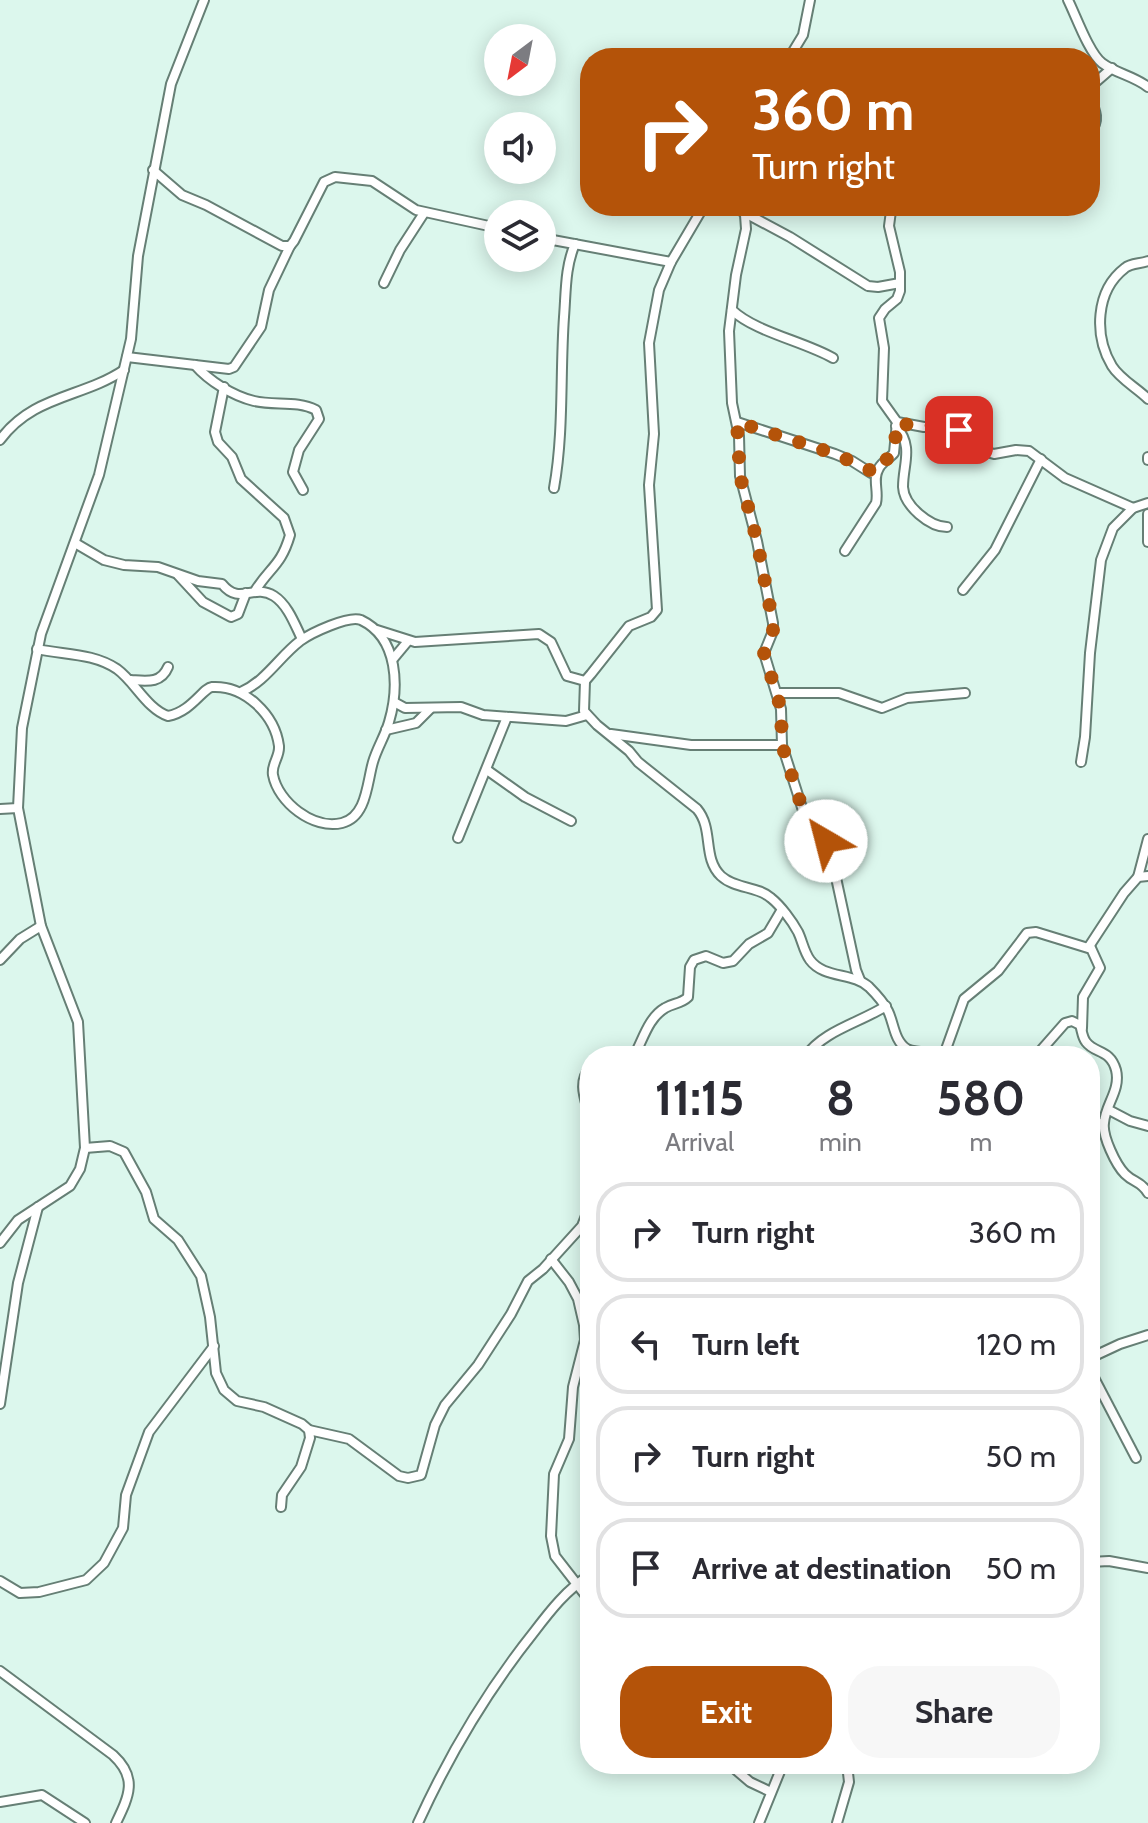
<!DOCTYPE html>
<style>
:root{--surface:#fff;--page:#f7f7f7;--text:#2b2b33;--muted:#7c7c81;--line:#e1e1e2;--accent:#b45309}
body{margin:0;font-family:Cabin,sans-serif;background:var(--page);color:var(--text);height:100vh;display:flex;flex-direction:column;font-size:30px;white-space:nowrap}
*{box-sizing:border-box;margin:0}
p{font-size:26px;color:var(--muted)}
.icon{flex:none;width:44px;height:44px;fill:none;stroke:currentColor;stroke-width:2;stroke-linecap:round;stroke-linejoin:round}
.map{position:relative;flex:1;overflow:hidden}
.side{position:absolute;left:580px;top:1046px;width:520px;height:728px;display:flex;flex-direction:column;background:var(--surface);border-radius:32px;box-shadow:0 4px 20px #0003}
.side>*{flex:none}
.hud{position:absolute;left:580px;top:48px;width:520px;height:168px;border-radius:32px;box-shadow:0 4px 20px #0003;background:#b45309;color:#fff;overflow:hidden}
.needle{width:52px;rotate:212deg}
.buttons{position:absolute;left:484px;top:24px;display:grid;gap:16px}
.buttons a{display:grid;place-items:center;width:72px;height:72px;border-radius:50%;background:var(--surface);box-shadow:0 4px 20px #0003;font-size:40px}
.pin{position:absolute;display:grid;place-items:center;width:68px;height:68px;color:#fff;margin:-34px;border-radius:16px;box-shadow:0 4px 12px #0006}
.me{position:absolute;width:88px;margin:-44px;rotate:323deg;stroke-linejoin:round;filter:drop-shadow(0 0 6px #0008)}
.turn{display:flex;align-items:center;gap:28px;height:168px;padding:0 40px;font-size:36px}
.turn .icon{width:104px;height:104px;stroke-width:2.5}
.turn b{display:block;font-size:56px;line-height:68px}
.eta{display:flex;justify-content:space-evenly;align-items:center;height:136px;text-align:center}
.eta b{font-size:48px;font-weight:700;line-height:56px}
.action{display:flex;gap:16px;margin-top:auto;padding:16px 40px}
.action a{flex:1;height:92px;border-radius:32px;background:var(--accent);color:#fff;font-size:32px;font-weight:700;line-height:92px;text-align:center}
.action a+a{background:var(--page);color:var(--text)}
ul{padding:0;list-style:none}
li{display:flex;align-items:center;gap:24px;height:100px;margin:0 16px 12px;padding:0 24px;border:4px solid var(--line);border-radius:32px}
li div{flex:1}
li b{display:block;font-size:30px}
li em{font-style:normal}
.map>svg:first-child{display:block}
</style>
<div class="map">
<svg width="1148" height="1823" viewBox="0 0 1148 1823">
<rect width="100%" height="100%" fill="#dcf7ed"/>
<g fill="none" stroke-linecap="round" stroke-linejoin="round">
<g stroke="#667f75" stroke-width="12">
<g id="minor">
<path d="M1068,0C1076,16 1089,53 1102,63C1115,73 1134,76 1148,87"/>
<polyline points="789,58 803,35 810,0"/>
<polyline points="1090,87 1112,68"/>
<path d="M1090,98C1096,111 1100,121 1090,133"/>
<polyline points="153,170 182,195 206,205 282,246 290,246 294,241 324,182 335,177 372,181 416,210 498,228"/>
<path d="M704,206L671,262L659,290L649,343L654,434L649,485L657,610L651,617L629,626L591,674L585,681L584,711L597,725L629,751L638,762L697,809C714,829 702,858 721,876C735,889 758,886 771,898C781,906 792,921 798,932C802,940 804,952 810,960C824,979 853,972 869,987C876,994 884,1003 888,1011C894,1023 894,1041 907,1049C918,1055 941,1050 955,1056"/>
<polyline points="732,206 790,237 868,286 878,287 900,283"/>
<polyline points="894,206 891,211 889,226 900,272 900,291 897,299 885,309 879,318 884,348 882,401 897,422 924,427 953,427 959,430 974,447 983,451 994,454 1016,450 1029,451 1065,478 1133,508"/>
<polyline points="745,215 746,229 736,275 729,331 732,403 739,436 740,476 757,541 773,623 773,631 764,653 781,709 782,745 805,817 821,833 830,850 856,970 860,980"/>
<polyline points="542,238 671,262"/>
<path d="M1148,261C1140,264 1131,263 1125,268C1095,291 1094,336 1112,366C1120,379 1137,388 1148,399"/>
<polyline points="384,283 400,250 424,213"/>
<path d="M732,310C755,332 803,341 833,358"/>
<polyline points="127,357 229,369 234,367 261,327 269,290 290,246"/>
<path d="M195,365C209,381 233,396 254,401C274,406 297,400 316,410L319,419L299,450L293,472L303,490"/>
<path d="M224,387L215,432L218,442L232,457L241,479L284,518L290,535C281,566 270,567 255,591"/>
<polyline points="737,422 835,454 852,461 871,473 876,473"/>
<path d="M896,426C914,447 903,464 903,487C904,506 930,527 947,527"/>
<path d="M0,440C33,395 82,398 124,370"/>
<polyline points="1148,457 1148,460"/>
<path d="M554,488C564,432 560,374 564,317C566,292 565,267 575,244"/>
<polyline points="1148,514 1148,542"/>
<path d="M75,543L104,560L124,565L158,567L198,581L222,584C240,606 253,583 274,596C288,605 295,625 302,639"/>
<path d="M845,551L876,503C879,491 872,479 879,468C882,462 890,458 894,453L897,422"/>
<polyline points="178,575 203,602 231,617 238,614 246,593"/>
<polyline points="963,590 995,550 1041,459"/>
<polyline points="377,630 415,642 539,634 551,642 567,676 585,681"/>
<path d="M37,649C65,655 93,653 117,669C135,682 147,709 168,716C191,712 203,688 212,687C245,685 275,715 279,746C280,757 271,764 273,775C278,802 313,830 342,823C367,817 367,782 373,762C377,748 385,736 389,722C399,688 399,638 361,620C349,615 311,633 300,641C279,657 266,681 241,692"/>
<polyline points="393,659 408,641"/>
<path d="M131,680C146,681 161,684 168,667"/>
<polyline points="778,693 839,693 882,708 907,698 965,693"/>
<polyline points="394,702 405,708 461,707 483,715 566,721 587,715"/>
<polyline points="386,730 416,723 430,709"/>
<polyline points="611,734 691,745 782,745"/>
<polyline points="1081,762 1085,737 1090,653 1101,560 1113,528 1133,508 1148,503"/>
<polyline points="487,770 525,797 571,821"/>
<polyline points="0,809 18,808"/>
<polyline points="458,838 507,717"/>
<polyline points="1138,877 1148,839"/>
<polyline points="0,960 20,939 41,926"/>
<polyline points="1082,1028 1083,997 1100,968 1090,946"/>
<polyline points="945,1052 964,999 998,971 1027,933 1036,932 1088,948 1124,893 1138,877 1148,876"/>
<path d="M634,1056C643,1040 648,1018 665,1008C673,1003 681,1004 688,997L690,967L694,960L706,956L723,963L733,961L749,944L768,933L781,911"/>
<path d="M806,1056C823,1031 859,1023 886,1006"/>
<path d="M1036,1056L1065,1023L1072,1021L1080,1025C1082,1030 1082,1037 1086,1042C1095,1054 1110,1049 1116,1070C1121,1090 1105,1105 1104,1123C1102,1136 1116,1165 1125,1174C1134,1183 1141,1181 1148,1193"/>
<path d="M590,1068C576,1083 587,1102 590,1119"/>
<polyline points="1109,1110 1130,1121 1148,1126"/>
<polyline points="1090,1118 1103,1125"/>
<polyline points="85,1148 110,1146 124,1152 146,1192 154,1219 178,1240 201,1276 210,1317 216,1373 224,1390 237,1401 264,1407 302,1424 309,1430 310,1438 301,1467 282,1495 281,1507"/>
<polyline points="0,1243 18,1220 70,1186 80,1169 85,1148 78,1022 41,926 18,808 22,728 41,634 99,475 131,339 138,256 171,84 204,0"/>
<polyline points="551,1259 569,1282 578,1299 584,1325 585,1340 573,1387 569,1439 554,1474 551,1536 555,1556 590,1601"/>
<polyline points="1090,1358 1120,1344 1148,1335"/>
<polyline points="1090,1370 1136,1458"/>
<polyline points="0,1404 18,1283 38,1207"/>
<polyline points="309,1430 349,1439 399,1476 408,1478 421,1475 435,1425 445,1405 478,1365 511,1314 528,1281 543,1269 582,1226 589,1208 590,1180"/>
<polyline points="1090,1562 1109,1561 1148,1568"/>
<polyline points="0,1581 20,1593 39,1592 86,1580 104,1563 123,1528 126,1495 149,1432 214,1346"/>
<path d="M0,1671L113,1755C138,1778 129,1796 116,1823"/>
<polyline points="729,1764 750,1782 771,1792"/>
<polyline points="0,1802 42,1795 85,1823"/>
<path d="M418,1823C449,1755 487,1691 534,1632C550,1611 567,1589 590,1575"/>
<polyline points="759,1823 783,1764"/>
<polyline points="837,1823 849,1782 847,1764"/>
</g>
</g>
<use href="#minor" stroke="#fff" stroke-width="8"/>
</g>
<g fill="none" stroke-linecap="round" stroke-linejoin="round">
<path stroke="#b45309" stroke-width="14" stroke-dasharray="0 25.2" d="M826,841L805,817L782,745L781,709L764,653L773,631V623L757,541L740,476L737,422L835,454L876,473L880,465L894,453L897,422C919,430 941,421 959,430"/>
</g>
</svg>
<div class="buttons">
<a><svg class="needle" viewBox="-14 -14 28 28"><path d="M0-13l5 13h-10z" fill="#e53935"/><path d="M0 13l5-13h-10z" fill="#7c7c81"/></svg></a>
<a><svg class="icon" aria-label="sound" viewBox="0 0 24 24"><path d="M4 9h4l5-4v14l-5-4H4zM17 9q2 3 0 6"/></svg></a>
<a><svg class="icon" aria-label="layers" viewBox="0 0 24 24"><path d="M12 4l9 5-9 5-9-5zM3 14l9 5 9-5"/></svg></a>
</div>
<div class="pin" style="left:959px;top:430px;background:#d93025"><svg class="icon" aria-label="arrive" viewBox="0 0 24 24"><path d="M6 21V4h12l-3 4 3 4H6"/></svg></div>
<svg class="me" style="left:826px;top:841px" viewBox="-20 -20 40 40"><circle r="19" fill="#fff"/><path d="M0-13L10 11 0 6-10 11z" fill="#b45309"/></svg>
<div class="hud">
<div class="turn"><svg class="icon" aria-label="right" viewBox="0 0 24 24"><path d="M7 20v-9h11M14 6l5 5-5 5"/></svg><div><b>360 m</b>Turn right</div></div>
</div>
<section class="side">
<div class="eta">
<div><b>11:15</b><p>Arrival</p></div>
<div><b>8</b><p>min</p></div>
<div><b>580</b><p>m</p></div>
</div>
<ul>
<li><svg class="icon" aria-label="right" viewBox="0 0 24 24"><path d="M7 20v-9h11M14 6l5 5-5 5"/></svg><div><b>Turn right</b></div><em>360 m</em></li>
<li><svg class="icon" aria-label="left" viewBox="0 0 24 24"><path d="M17 20v-9H6M10 6l-5 5 5 5"/></svg><div><b>Turn left</b></div><em>120 m</em></li>
<li><svg class="icon" aria-label="right" viewBox="0 0 24 24"><path d="M7 20v-9h11M14 6l5 5-5 5"/></svg><div><b>Turn right</b></div><em>50 m</em></li>
<li><svg class="icon" aria-label="arrive" viewBox="0 0 24 24"><path d="M6 21V4h12l-3 4 3 4H6"/></svg><div><b>Arrive at destination</b></div><em>50 m</em></li>
</ul>
<div class="action"><a>Exit</a><a>Share</a></div>
</section>
</div>
